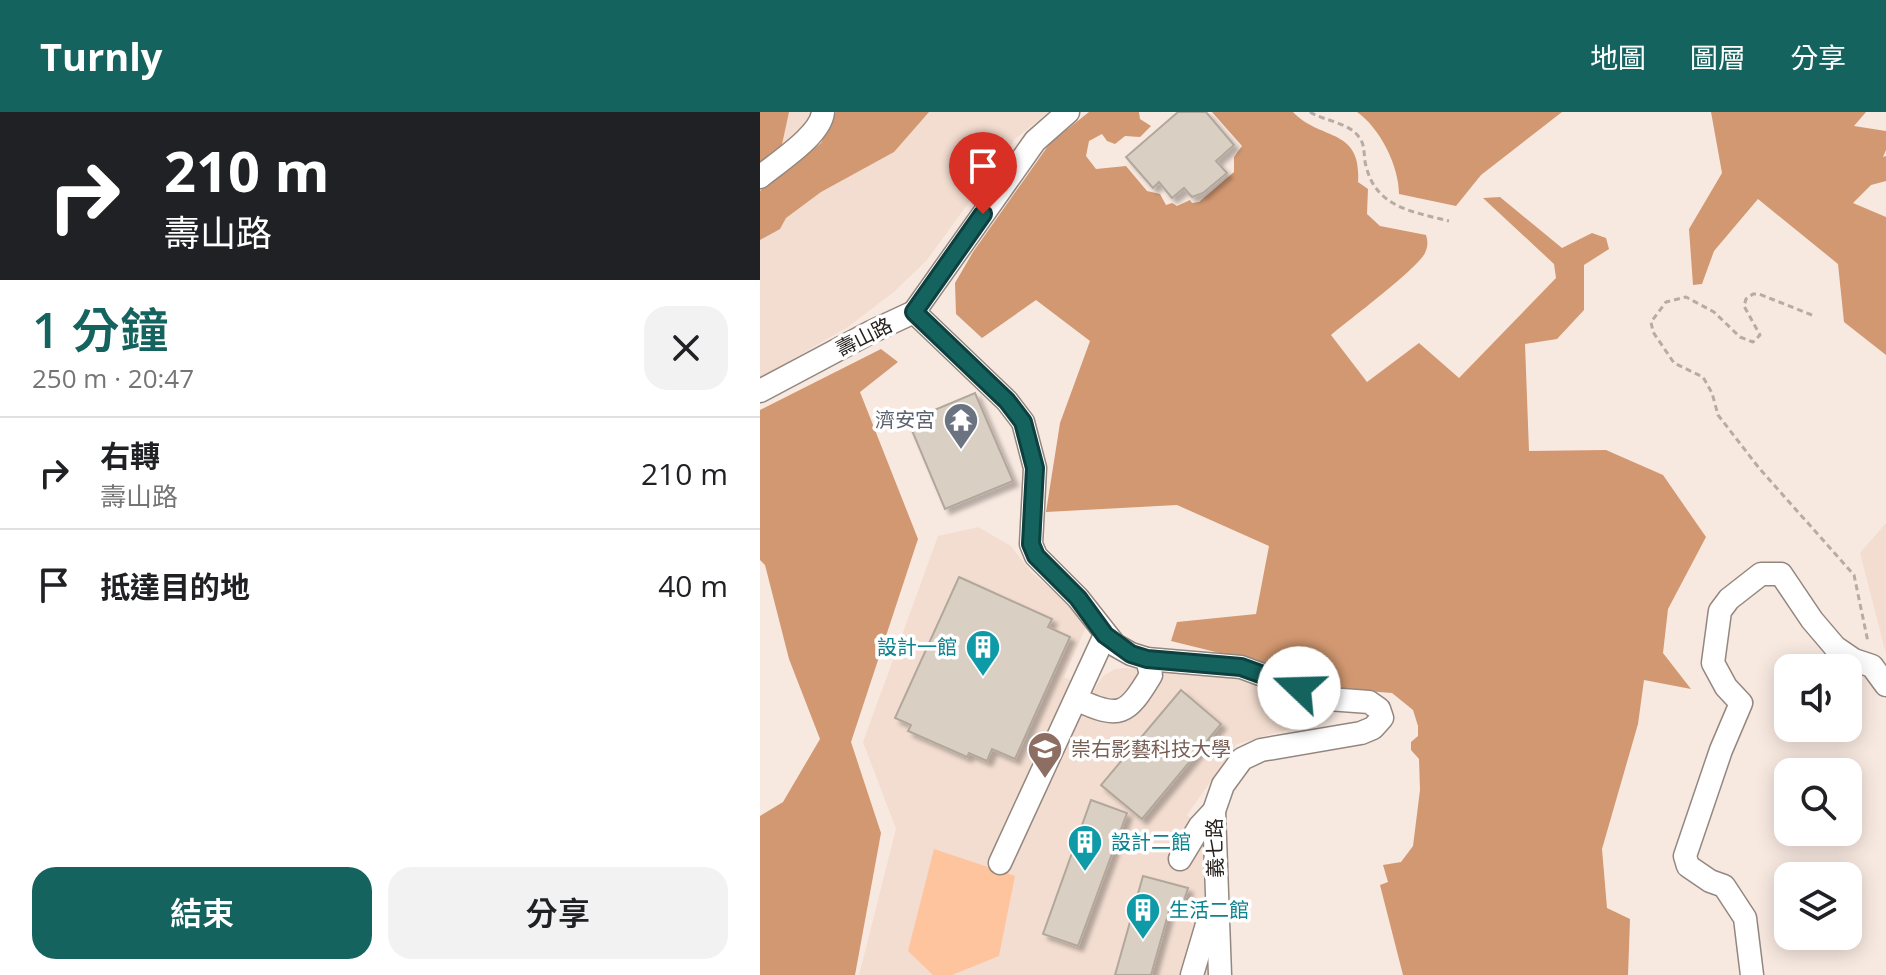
<!DOCTYPE html>
<html lang="zh-TW">
<meta charset="utf-8">
<style>
:root{--surface:#fff;--page:#f2f2f2;--text:#202124;--muted:#757577;--line:#e0e0e0;--accent:#14635f}
body{margin:0;font-family:"Open Sans","Noto Sans TC",sans-serif;background:var(--page);color:var(--text);height:100vh;display:flex;flex-direction:column;font-size:30px;white-space:nowrap}
*{box-sizing:border-box;margin:0}
p{font-size:26px;color:var(--muted)}
.icon{flex:none;width:44px;height:44px;fill:none;stroke:currentColor;stroke-width:2;stroke-linecap:round;stroke-linejoin:round}
.map{position:relative;flex:1;overflow:hidden}
.side{display:flex;flex-direction:column;background:var(--surface);width:760px}
.side>*{flex:none}
.top-card{background:#202124;color:#fff;overflow:hidden}
.fabs{position:absolute;left:1014px;top:542px;display:grid;gap:16px}
.fabs a{display:grid;place-items:center;width:88px;height:88px;border-radius:16px;background:var(--surface);box-shadow:0 4px 20px #0003;font-size:40px}
.pin{position:absolute;display:grid;place-items:center;width:68px;height:68px;color:#fff;margin:-82px -34px;border-radius:50% 50% 50% 0;rotate:-45deg;box-shadow:0 0 8px #0007}
.pin .icon{rotate:45deg}
.me{position:absolute;width:88px;margin:-44px;rotate:291deg;stroke-linejoin:round;filter:drop-shadow(0 0 6px #0008)}
.turn{display:flex;align-items:center;gap:28px;height:168px;padding:0 32px;font-size:36px}
.turn .icon{width:104px;height:104px;stroke-width:2.5}
.turn b{display:block;font-size:56px;line-height:68px}
.round{display:grid;place-items:center;flex:none;width:84px;height:84px;border-radius:24px;background:var(--page)}
.headline{display:flex;align-items:center;justify-content:space-between;height:136px;padding:0 32px}
h1{font-size:48px;font-weight:600;line-height:60px;color:var(--accent)}
.action{display:flex;gap:16px;margin-top:auto;padding:16px 32px}
.action a{flex:1;height:92px;border-radius:24px;background:var(--accent);color:#fff;font-size:32px;font-weight:600;line-height:92px;text-align:center}
.action a+a{background:var(--page);color:var(--text)}
ul{padding:0;list-style:none}
li{display:flex;align-items:center;gap:24px;height:112px;padding:0 32px;border-top:2px solid var(--line)}
li div{flex:1}
li b{display:block;font-size:30px}
li em{font-style:normal}
header{display:flex;align-items:center;gap:48px;box-sizing:border-box;height:112px;padding:0 40px;background:var(--accent);color:#fff}
header strong{font-size:38px}
nav{display:flex;gap:44px;margin-inline-start:auto;font-size:28px}
main{display:flex;flex:1;min-height:0}
.map>svg:first-child{display:block}
</style>
<header>
<strong>Turnly</strong>
<nav><a>地圖</a><a>圖層</a><a>分享</a></nav>
</header>
<main>
<section class="side">
<div class="top-card">
<div class="turn"><svg class="icon" aria-label="right" viewBox="0 0 24 24"><path d="M7 20v-9h11M14 6l5 5-5 5"/></svg><div><b>210 m</b>壽山路</div></div>
</div>
<div class="headline"><div><h1>1 分鐘</h1><p>250 m · 20:47</p></div><a class="round"><svg class="icon" aria-label="close" viewBox="0 0 24 24"><path d="M6 6l12 12M18 6L6 18"/></svg></a></div>
<ul>
<li><svg class="icon" aria-label="right" viewBox="0 0 24 24"><path d="M7 20v-9h11M14 6l5 5-5 5"/></svg><div><b>右轉</b><p>壽山路</p></div><em>210 m</em></li>
<li><svg class="icon" aria-label="arrive" viewBox="0 0 24 24"><path d="M6 21V4h12l-3 4 3 4H6"/></svg><div><b>抵達目的地</b></div><em>40 m</em></li>
</ul>
<div class="action"><a>結束</a><a>分享</a></div>
</section>
<div class="map">
<svg width="1126" height="863" viewBox="0 0 1126 863">
<defs>
<filter id="shadow"><feDropShadow dx="5" dy="5" stdDeviation="2" flood-color="#0004"/></filter>
</defs>
<rect width="100%" height="100%" fill="#f8e9e0"/>
<g fill="#f3ddd0">
<polygon points="0,0 289,0 255,27 167,148 135,179 88,215 0,266"/>
<polygon points="1126,411 1126,542 1100,441"/>
<polygon points="218,415 251,434 271,460 314,497 326,515 304,565 333,579 343,564 355,557 364,556 442,560 480,566 556,594 572,605 477,632 427,703 446,719 450,863 99,863 136,717 103,630 178,424"/>
</g>
<polygon fill="#fec49e" points="174,737 255,764 239,844 192,863 173,863 148,839"/>
<g fill="#d29871">
<polygon points="0,0 29,0 21,37 0,55"/>
<polygon points="76,0 169,0 134,40 61,80 26,106 20,117 0,128 0,79 61,31"/>
<path d="M329,0H379L380,7L391,14L380,25L365,24L355,32L347,29L342,22L329,29L326,44L336,57L366,54L387,79L400,82L406,93L412,91L417,94L430,88L432,91L439,90L474,60V45L482,34L452,0H533C560,29 602,15 598,70L608,77L607,102L620,114L666,123C668,130 668,134 665,141C656,158 590,207 571,223L607,270L659,231L699,266L796,166L794,152L723,86L740,85L802,136L832,121L846,126L849,137L824,153V198L797,227L765,232L769,339L846,338L903,363L946,425L908,497L903,541L931,577L884,568L878,612L842,737L847,796L870,807L868,863H643L620,773L628,770L623,753L641,750L653,734L660,678L659,647L651,638V630L658,624V614L653,598L632,581L568,576L488,548L411,529L417,510L496,502L509,434L417,393L286,400L300,311L330,229L276,188L222,226L196,202L195,171L213,140L290,31Z"/>
<path d="M597,0H802L721,63L696,94L639,82C639,54 620,16 597,0Z"/>
<polygon points="951,0 1106,0 1094,14 1126,19 1126,38 1123,45 1126,44 1126,69 1111,73 1093,91 1126,105 1126,243 1084,210 1078,152 998,87 954,139 942,172 933,173 929,117 962,61"/>
<polygon points="121,237 138,250 100,280 158,427 91,630 121,721 95,863 0,863 0,704 23,690 60,627 29,547 5,453 0,448 0,298"/>
</g>
<g fill="#dacfc3" stroke="#b1a79b" stroke-width="2" filter="url(#shadow)">
<polygon points="418,0 446,0 474,33 456,49 467,61 443,81 432,85 424,76 412,86 399,70 393,76 366,45"/>
<polygon points="215,281 253,369 185,397 148,309"/>
<polygon points="199,465 292,507 288,515 310,525 255,647 232,637 227,649 209,641 207,645 148,619 151,613 135,606"/>
<polygon points="421,578 461,612 382,707 341,673"/>
<polygon points="331,688 367,701 318,834 283,822"/>
<polygon points="383,764 428,776 422,795 411,792 391,863 355,863"/>
</g>
<g fill="none" stroke-linecap="round" stroke-linejoin="round">
<g stroke="#94877f" stroke-width="25">
<g id="minor">
<path d="M0,65C18,50 61,23 63,0"/>
<polyline points="154,200 247,289 263,310 275,356 271,432 276,444 318,486 355,533 371,542 387,547 481,555 568,587 609,590 619,597 622,606 613,616 601,621 501,638 482,647 463,673 454,699 460,863"/>
<polyline points="0,279 111,220 154,200 275,29 308,0"/>
<path d="M316,587C360,608 367,603 391,563L387,547"/>
<polyline points="420,747 440,714 454,699"/>
<polyline points="240,751 345,523"/>
<polyline points="432,863 451,799"/>
<polyline points="992,863 985,806 964,774 950,769 928,754 925,744 961,638 981,591 966,575 953,551 960,499 969,487 1001,462 1021,462 1052,508 1075,535 1094,548 1112,554 1126,573"/>
</g>
</g>
<g stroke="#b7aba4" stroke-width="3" stroke-dasharray="6 4" stroke-linecap="butt">
<path d="M550,0C564,9 588,10 599,25C606,34 603,44 606,54C616,96 654,100 689,109"/>
<polyline points="1052,203 999,182 993,182 986,187 984,194 1000,223 993,230 980,225 954,200 926,185 906,190 891,210 893,220 914,251 943,265 952,281 958,303 999,356 1094,463 1108,530"/>
</g>
<use href="#minor" stroke="#fff" stroke-width="22"/>
</g>
<g fill="none" stroke-linecap="round" stroke-linejoin="round">
<g stroke="#0d403e" stroke-width="20">
<polyline id="route" points="223,102 154,200 247,289 263,310 275,356 271,432 276,444 318,486 345,523 371,542 387,547 481,555 539,576"/>
</g>
<use href="#route" stroke="#14635f" stroke-width="14"/>
</g>
<defs>
<g id="temple-pin" transform="scale(1.8)"><path d="M0 17L-7.5 6A9.5 9.5 0 1 1 7.5 6Z" fill="#6b7280" stroke="#fff"/><path d="M0-6L5-2H3V0L6.5 2.5H4V6H1.5V3h-3V6H-4V2.5H-6.5L-3 0V-2H-5Z" fill="#fff"/></g>
<g id="building-pin" transform="scale(1.8)"><path d="M0 17L-7.5 6A9.5 9.5 0 1 1 7.5 6Z" fill="#0f9aa8" stroke="#fff"/><path d="M-4-6H4V6H1V3H-1V6H-4ZM-2.5-4.3h1.7v1.8h-1.7ZM.8-4.3h1.7v1.8H.8ZM-2.5-1h1.7V.8h-1.7ZM.8-1h1.7V.8H.8Z" fill="#fff"/></g>
<g id="university-pin" transform="scale(1.8)"><path d="M0 17L-7.5 6A9.5 9.5 0 1 1 7.5 6Z" fill="#8d6e63" stroke="#fff"/><path d="M0-5L7-2L0 1L-7-2ZM-4 1L0 2.5L4 1V4Q0 6-4 4Z" fill="#fff"/></g>
</defs>
<g fill-rule="evenodd">
<use href="#temple-pin" x="201" y="308"/>
<use href="#building-pin" x="223" y="535"/>
<use href="#university-pin" x="285" y="637"/>
<use href="#building-pin" x="325" y="730"/>
<use href="#building-pin" x="383" y="798"/>
</g>
<g text-anchor="middle" stroke-width="7" stroke-linejoin="round" paint-order="stroke">
<g font-size="20" fill="#26211d" stroke="#fff">
<text transform="translate(104 225) rotate(-27)" y="7">壽山路</text>
<text transform="translate(455 736) rotate(-91)" y="7">義七路</text>
</g>
<g font-size="20" fill="#5b616d" stroke="#fff" text-anchor="end">
<text x="175" y="315">濟安宮</text>
</g>
<g font-size="20" fill="#0d838f" stroke="#fff" text-anchor="start">
<text x="197" y="542" text-anchor="end">設計一館</text>
<text x="351" y="737">設計二館</text>
<text x="409" y="805">生活二館</text>
</g>
<g font-size="20" fill="#785e54" stroke="#fff" text-anchor="start">
<text x="311" y="644">崇右影藝科技大學</text>
</g>
</g>
</svg>
<div class="fabs">
<a><svg class="icon" aria-label="sound" viewBox="0 0 24 24"><path d="M4 9h4l5-4v14l-5-4H4zM17 9q2 3 0 6"/></svg></a>
<a><svg class="icon" aria-label="search" viewBox="0 0 24 24"><circle cx="10" cy="10" r="6"/><path d="M15 15l6 6"/></svg></a>
<a><svg class="icon" aria-label="layers" viewBox="0 0 24 24"><path d="M12 4l9 5-9 5-9-5zM3 14l9 5 9-5"/></svg></a>
</div>
<div class="pin" style="left:223px;top:102px;background:#d93025"><svg class="icon" aria-label="arrive" viewBox="0 0 24 24"><path d="M6 21V4h12l-3 4 3 4H6"/></svg></div>
<svg class="me" style="left:539px;top:576px" viewBox="-20 -20 40 40"><circle r="19" fill="#fff"/><path d="M0-13L10 11 0 6-10 11z" fill="#14635f"/></svg>
</div>
</main>
